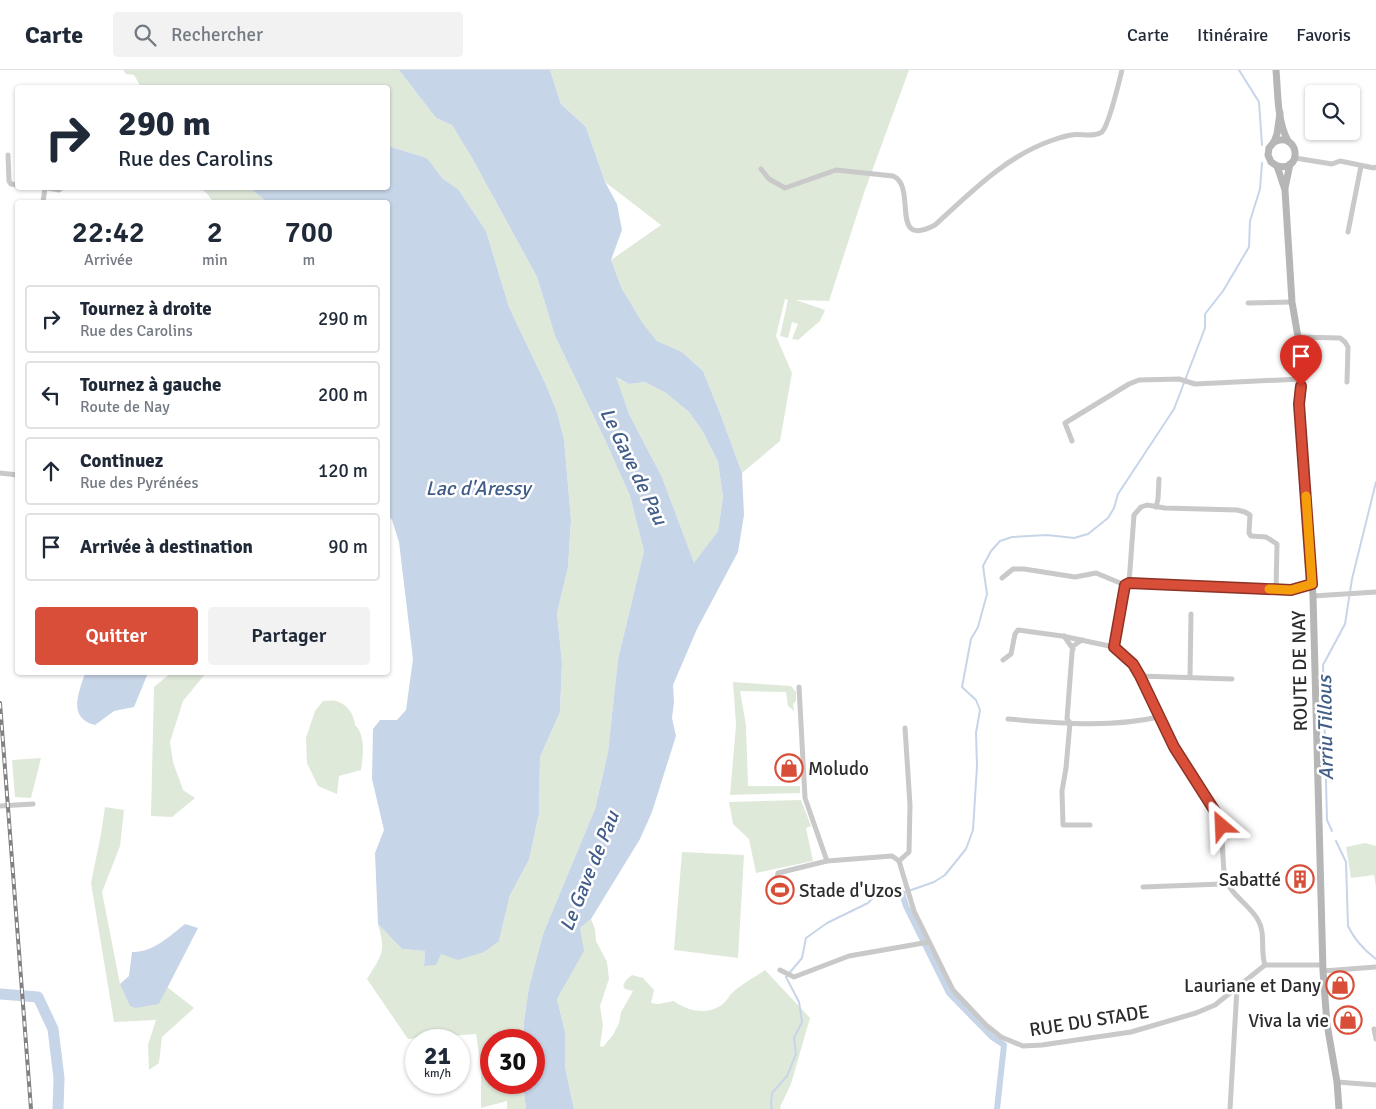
<!DOCTYPE html>
<html lang="fr">
<meta charset="utf-8">
<style>
:root{--surface:#fff;--page:#f2f2f3;--text:#1f2937;--muted:#747a83;--line:#e0e1e3;--accent:#d84e39}
body{margin:0;font-family:Signika,sans-serif;background:var(--page);color:var(--text);height:100vh;display:flex;flex-direction:column;font-size:19px;white-space:nowrap}
*{box-sizing:border-box;margin:0}
p{font-size:16px;color:var(--muted)}
.icon{flex:none;width:28px;height:28px;fill:none;stroke:currentColor;stroke-width:2;stroke-linecap:round;stroke-linejoin:round}
.map{position:relative;flex:1;overflow:hidden}
.panel{position:absolute;left:15px;top:130px;width:375px;height:475px;display:flex;flex-direction:column;background:var(--surface);border-radius:5px;box-shadow:0 1px 4px #0004}
.panel>*{flex:none}
.banner{position:absolute;left:15px;top:15px;width:375px;height:105px;border-radius:5px;box-shadow:0 1px 4px #0004;background:#fff;color:var(--text);overflow:hidden}
.fabs{position:absolute;left:1305px;top:15px;display:grid;gap:10px}
.fabs a{display:grid;place-items:center;width:55px;height:55px;border-radius:5px;background:var(--surface);box-shadow:0 1px 4px #0004;font-size:25px}
.speed{position:absolute;left:405px;top:959px;display:flex;gap:10px;font-size:25px;font-weight:700;text-align:center}
.speed>*{display:grid;place-content:center;width:65px;height:65px;border-radius:50%;background:var(--surface);box-shadow:0 1px 4px #0004;line-height:1}
.speed small{font-size:12px;font-weight:400}
.speed .limit{border:8px solid #d22;background:#fff;color:#111}
.pin{position:absolute;display:grid;place-items:center;width:42px;height:42px;color:#fff;margin:-51px -21px;border-radius:50% 50% 50% 0;rotate:-45deg;box-shadow:0 0 5px #0007}
.pin .icon{rotate:45deg}
.me{position:absolute;width:55px;margin:-28px;rotate:334deg;stroke-linejoin:round;filter:drop-shadow(0 0 4px #0008)}
.turn{display:flex;align-items:center;gap:18px;height:105px;padding:0 20px;font-size:22px}
.turn .icon{width:65px;height:65px;stroke-width:2.5}
.turn b{display:block;font-size:35px;line-height:42px}
.eta{display:flex;justify-content:space-evenly;align-items:center;height:85px;text-align:center}
.eta b{font-size:30px;font-weight:600;line-height:35px}
.button{display:flex;gap:10px;margin-top:auto;padding:10px 20px}
.button a{flex:1;height:58px;border-radius:5px;background:var(--accent);color:#fff;font-size:20px;font-weight:600;line-height:58px;text-align:center}
.button a+a{background:var(--page);color:var(--text)}
ul{padding:0;list-style:none}
li{display:flex;align-items:center;gap:15px;height:68px;margin:0 10px 8px;padding:0 10px;border:2px solid var(--line);border-radius:5px}
li div{flex:1}
li b{display:block;font-size:19px}
li em{font-style:normal}
header{display:flex;align-items:center;gap:30px;box-sizing:border-box;height:70px;padding:0 25px;background:var(--surface);border-bottom:1px solid var(--line)}
header strong{font-size:24px}
nav{display:flex;gap:28px;margin-inline-start:auto;font-size:18px}
.search{width:350px;height:45px;background:var(--page);display:flex;align-items:center;gap:12px;box-sizing:border-box;padding:0 18px;border-radius:5px;color:var(--muted);font-size:19px}
.map>svg:first-child{display:block}
</style>
<header>
<strong>Carte</strong>
<div class="search"><svg class="icon" aria-label="search" viewBox="0 0 24 24"><circle cx="10" cy="10" r="6"/><path d="M15 15l6 6"/></svg>Rechercher</div>
<nav><a>Carte</a><a>Itinéraire</a><a>Favoris</a></nav>
</header>
<div class="map">
<svg width="1376" height="1039" viewBox="0 0 1376 1039">
<rect width="100%" height="100%" fill="#fff"/>
<g fill="#dfe9da">
<path d="M123,0H399L436,48L452,55L472,88L537,207L555,266L606,372L630,426L644,481L618,589L608,682L595,739L543,864L529,917L524,951L523,970H491V1012L523,1013L526,1039H507V1031L481,1038V998L476,964L408,969L367,909C382,885 386,882 378,854L402,879L425,881L424,895L441,883L499,871L510,825L529,790L539,744L540,687L560,642L562,593L557,543L568,497L571,450L564,369L557,342L546,315L509,237L486,161L458,119L443,109L427,88L388,76V18L141,17L134,5L126,4Z"/>
<polygon points="550,0 909,0 864,123 829,231 796,230 825,240 820,251 798,270 792,269 798,254 792,252 788,268 780,266 788,230 785,229 776,266 792,303 780,371 742,403 720,343 703,301 682,282 657,271 642,254 622,219 611,190 661,155 605,112 586,57 561,34"/>
<path d="M195,118H250L267,132H213C208,125 205,118 195,118Z"/>
<polygon points="615,307 629,314 645,312 666,323 689,342 703,362 718,392 723,427 718,461 694,494 662,407 629,344"/>
<polygon points="172,602 206,603 183,631 170,672 173,692 183,720 195,728 172,747 151,746 154,617"/>
<polygon points="733,612 791,616 796,622 796,631 793,634 794,641 788,636 786,622 740,621 746,655 748,716 800,716 800,723 730,725 736,655"/>
<path d="M323,631C327,631 332,630 336,631C347,634 354,644 355,655C366,665 363,687 361,700L339,706L337,724L318,716L307,693L306,668L315,641Z"/>
<polygon points="41,688 31,728 15,727 12,690"/>
<polygon points="801,730 811,756 806,758 813,791 756,803 749,769 733,754 729,732"/>
<polygon points="105,737 124,740 120,776 102,822 120,914 159,934 167,917 194,938 162,967 159,993 149,1000 148,975 156,950 114,952 91,813 101,764"/>
<polygon points="1365,773 1376,776 1376,817 1374,805 1351,808 1346,777"/>
<polygon points="682,782 744,785 738,888 674,880"/>
<path d="M591,849L595,859L596,871L607,892L609,909L600,936L603,955L600,976L603,977L613,965L619,953L621,942L633,921L625,919L623,916L626,910L632,905L643,908L654,920L651,933L658,934L674,931C688,942 711,946 725,932C728,929 729,925 732,923C741,914 754,908 765,900L810,948L791,1014L780,1037L781,1039H574L565,997V962L557,929L583,881L580,858Z"/>
</g>
<g fill="#c7d5e8" fill-rule="evenodd">
<path d="M399,0H550L561,34L586,57L605,112L617,134L622,160L611,190L622,219L643,254L657,271L682,282L703,301L720,343L742,403L744,445L738,482L697,559L673,615L674,632L672,648L676,666L652,742L640,769L591,849L580,858L584,881L557,929L565,962V997L574,1039H526L523,1013L534,1012V970H523L524,951L529,917L543,864L595,739L608,682L618,589L644,481L630,426L606,372L555,266L537,207L472,88L452,55L436,48ZM616,307L629,314L645,312L666,323L689,342L703,362L718,392L723,427L718,461L694,493L662,407L629,344Z"/>
<polygon points="388,76 427,88 443,109 458,119 486,161 509,237 546,315 557,342 564,369 571,450 568,497 557,543 562,593 560,642 540,687 539,744 529,790 510,825 499,871 484,882 458,890 441,884 436,895 424,896 425,881 402,879 378,854 375,783 384,760 372,709 373,659 380,650 397,650 406,640 413,589 399,472 392,450 388,445 388,132 267,132 250,118 388,118"/>
<path d="M85,603V602L148,603L134,637L114,641L95,655C67,648 79,622 85,603Z"/>
<path d="M185,854L198,858L159,934L135,938L130,936L120,914L129,906L132,882C152,883 170,866 185,854Z"/>
</g>
<g fill="none" stroke-linecap="round" stroke-linejoin="round">
<g stroke="#c7d5e8" stroke-width="2">
<polyline points="1239,0 1259,32 1262,75"/>
<polyline points="1332,761 1327,750 1323,595 1345,554 1352,509 1376,412"/>
<path d="M1336,771L1346,792L1348,856C1354,869 1364,880 1376,889"/>
<polyline points="772,1039 771,1035 772,1023 787,1006 796,984 794,968 802,952 799,932 786,907 802,888 806,868 827,853 868,833 877,824 897,825 934,812 945,805 966,779 973,760 977,696 976,663 980,640 976,630 962,617 971,569 978,557 987,524 983,496 991,481 1000,471 1012,467 1047,465 1074,468 1088,464 1108,448 1114,438 1118,424 1174,339 1205,258 1205,244 1223,221 1249,177 1250,151 1260,119 1262,93"/>
</g>
<polyline stroke="#c7d5e8" stroke-width="6" points="902,823 906,836 949,923 992,967 1004,975 997,1039"/>
<polyline stroke="#c7d5e8" stroke-width="11" points="0,924 38,927 53,959 59,1008 58,1039"/>
<g stroke="#c9c9c9" stroke-width="5">
<polyline points="8,85 9,111 11,114 18,115"/>
<polyline points="1295,88 1332,94 1340,91 1374,98 1376,97"/>
<path d="M761,99L769,109L785,118L836,100L893,106C918,116 888,180 935,155C971,122 1006,86 1053,70C1059,68 1065,66 1071,65C1080,63 1094,68 1102,62C1109,55 1119,12 1122,0"/>
<polyline points="48,118 59,120 61,118"/>
<polyline points="43,132 45,118"/>
<polyline points="1348,162 1361,96"/>
<polyline points="1248,233 1292,232"/>
<polyline points="1298,267 1340,268 1345,272 1348,277 1347,312"/>
<polyline points="1072,371 1065,353 1129,314 1139,310 1179,309 1195,314 1301,309"/>
<polyline points="0,403 18,405"/>
<polyline points="1156,437 1158,429 1159,409"/>
<path d="M1002,508L1013,499H1024L1075,507L1096,503L1125,515L1114,577L1133,594L1140,606L1174,677L1218,746C1225,766 1221,787 1225,807C1229,824 1250,835 1258,850C1266,863 1260,881 1265,895"/>
<polyline points="1129,513 1134,445 1141,437 1147,435 1165,438 1237,440 1245,442 1250,445 1249,463 1251,466 1266,467 1277,474 1276,520"/>
<polyline points="1127,514 1291,520 1312,514"/>
<polyline points="1313,526 1376,522"/>
<polyline points="1064,566 1073,579"/>
<polyline points="1082,570 1073,576 1072,583 1067,649 1070,653 1066,698 1062,721 1063,755 1090,755"/>
<polyline points="1003,590 1011,584 1015,564 1018,560 1062,566 1114,577"/>
<polyline points="1140,606 1232,609"/>
<polyline points="1190,607 1191,544"/>
<polyline points="799,617 805,728 827,791"/>
<path d="M1008,649C1058,653 1110,658 1159,647"/>
<polyline points="0,736 33,734"/>
<polyline points="899,791 909,782 910,735 905,658"/>
<polyline points="777,808 778,803 827,791 892,786 899,791 914,841 953,920 986,955 1001,967 1023,976 1042,975 1131,962 1196,943 1215,935 1265,895 1323,895"/>
<polyline points="1143,817 1222,814 1228,812"/>
<polyline points="780,900 794,907 849,886 929,872"/>
<polyline points="1323,901 1376,897"/>
<polyline points="1374,959 1376,969"/>
<polyline points="1337,1012 1376,1015"/>
<polyline points="1230,1039 1237,918"/>
</g>
<g stroke="#b6b6b6" stroke-width="7">
<path d="M1276,0C1278,23 1277,51 1288,71"/>
<polyline points="1280,43 1277,64 1274,72 1269,78 1268,85 1271,92 1277,96 1285,120 1292,232 1298,267 1301,322 1299,334 1313,526 1323,901 1327,954 1337,1012 1339,1039"/>
<path d="M1274,72C1299,60 1304,103 1277,96"/>
<polyline points="1285,118 1290,94"/>
</g>
<g stroke="#818181" stroke-width="4">
<polyline id="rail" points="0,633 31,1039"/>
</g>
<use href="#rail" stroke="#fff" stroke-width="2" stroke-dasharray="5.5" stroke-linecap="butt"/>
</g>
<g fill="none" stroke-linecap="round" stroke-linejoin="round">
<g stroke="#8c3325" stroke-width="12">
<polyline id="route" points="1222,756 1218,746 1174,677 1140,606 1133,594 1114,577 1125,515 1129,513 1291,520 1312,514 1299,334 1301,316"/>
</g>
<use href="#route" stroke="#d84e39" stroke-width="9"/>
<polyline stroke="#f59e0b" stroke-width="9" points="1269,519 1291,520 1312,514 1306,426"/>
</g>
<defs>
<g id="shop-ring" transform="scale(1.4375)"><circle r="9.5" fill="#fff" stroke="#d84e39" stroke-width="1.5"/><path d="M-5-2.5h2.3a2.7 3.5 0 0 1 5.4 0H5L5.5 6h-11ZM-1.5-2.5h3a1.5 2.3 0 0 0-3 0Z" fill="#d84e39"/></g>
<g id="building-ring" transform="scale(1.4375)"><circle r="9.5" fill="#fff" stroke="#d84e39" stroke-width="1.5"/><path d="M-4-6H4V6H1V3H-1V6H-4ZM-2.5-4.3h1.7v1.8h-1.7ZM.8-4.3h1.7v1.8H.8ZM-2.5-1h1.7V.8h-1.7ZM.8-1h1.7V.8H.8Z" fill="#d84e39"/></g>
<g id="stadium-ring" transform="scale(1.4375)"><circle r="9.5" fill="#fff" stroke="#d84e39" stroke-width="1.5"/><path d="M0-5a6.5 5 0 1 0 0 10a6.5 5 0 1 0 0-10ZM-3.5-1.8h7v3.6h-7Z" fill="#d84e39"/></g>
</defs>
<g fill-rule="evenodd">
<use href="#shop-ring" x="789" y="698"/>
<use href="#building-ring" x="1300" y="809"/>
<use href="#stadium-ring" x="780" y="820"/>
<use href="#shop-ring" x="1340" y="915"/>
<use href="#shop-ring" x="1348" y="950"/>
</g>
<g text-anchor="middle" stroke-width="5" stroke-linejoin="round" paint-order="stroke">
<g font-size="19" fill="#2c2c2c" stroke="#fff">
<text transform="translate(1299 601) rotate(-91)" y="7">ROUTE DE NAY</text>
<text transform="translate(1089 950) rotate(-9)" y="7">RUE DU STADE</text>
</g>
<g font-size="19" fill="#2c2c2c" stroke="#fff" text-anchor="end">
<text x="808" y="705" text-anchor="start">Moludo</text>
<text x="1281" y="816">Sabatté</text>
<text x="799" y="827" text-anchor="start">Stade d'Uzos</text>
<text x="1321" y="922">Lauriane et Dany</text>
<text x="1329" y="957">Viva la vie</text>
</g>
<g font-size="20" font-style="italic" fill="#415d88" stroke="#fff">
<text transform="translate(634 396) rotate(64)" y="7">Le Gave de Pau</text>
<text x="478" y="425">Lac d'Aressy</text>
<text transform="translate(1325 658) rotate(-91)" y="7">Arriu Tillous</text>
<text transform="translate(589 801) rotate(-68)" y="7">Le Gave de Pau</text>
</g>
</g>
</svg>
<div class="fabs">
<a><svg class="icon" aria-label="search" viewBox="0 0 24 24"><circle cx="10" cy="10" r="6"/><path d="M15 15l6 6"/></svg></a>
</div>
<div class="speed"><div>21<small>km/h</small></div><div class="limit">30</div></div>
<div class="pin" style="left:1301px;top:316px;background:#d93025"><svg class="icon" aria-label="arrive" viewBox="0 0 24 24"><path d="M6 21V4h12l-3 4 3 4H6"/></svg></div>
<svg class="me" style="left:1222px;top:756px" viewBox="-20 -20 40 40"><path d="M0-17L14 15 0 8-14 15z" fill="#d84e39" stroke="#fff" stroke-width="4"/></svg>
<div class="banner">
<div class="turn"><svg class="icon" aria-label="right" viewBox="0 0 24 24"><path d="M7 20v-9h11M14 6l5 5-5 5"/></svg><div><b>290 m</b>Rue des Carolins</div></div>
</div>
<section class="panel">
<div class="eta">
<div><b>22:42</b><p>Arrivée</p></div>
<div><b>2</b><p>min</p></div>
<div><b>700</b><p>m</p></div>
</div>
<ul>
<li><svg class="icon" aria-label="right" viewBox="0 0 24 24"><path d="M7 20v-9h11M14 6l5 5-5 5"/></svg><div><b>Tournez à droite</b><p>Rue des Carolins</p></div><em>290 m</em></li>
<li><svg class="icon" aria-label="left" viewBox="0 0 24 24"><path d="M17 20v-9H6M10 6l-5 5 5 5"/></svg><div><b>Tournez à gauche</b><p>Route de Nay</p></div><em>200 m</em></li>
<li><svg class="icon" aria-label="ahead" viewBox="0 0 24 24"><path d="M12 20V5M6 11l6-6 6 6"/></svg><div><b>Continuez</b><p>Rue des Pyrénées</p></div><em>120 m</em></li>
<li><svg class="icon" aria-label="arrive" viewBox="0 0 24 24"><path d="M6 21V4h12l-3 4 3 4H6"/></svg><div><b>Arrivée à destination</b></div><em>90 m</em></li>
</ul>
<div class="button"><a>Quitter</a><a>Partager</a></div>
</section>
</div>
